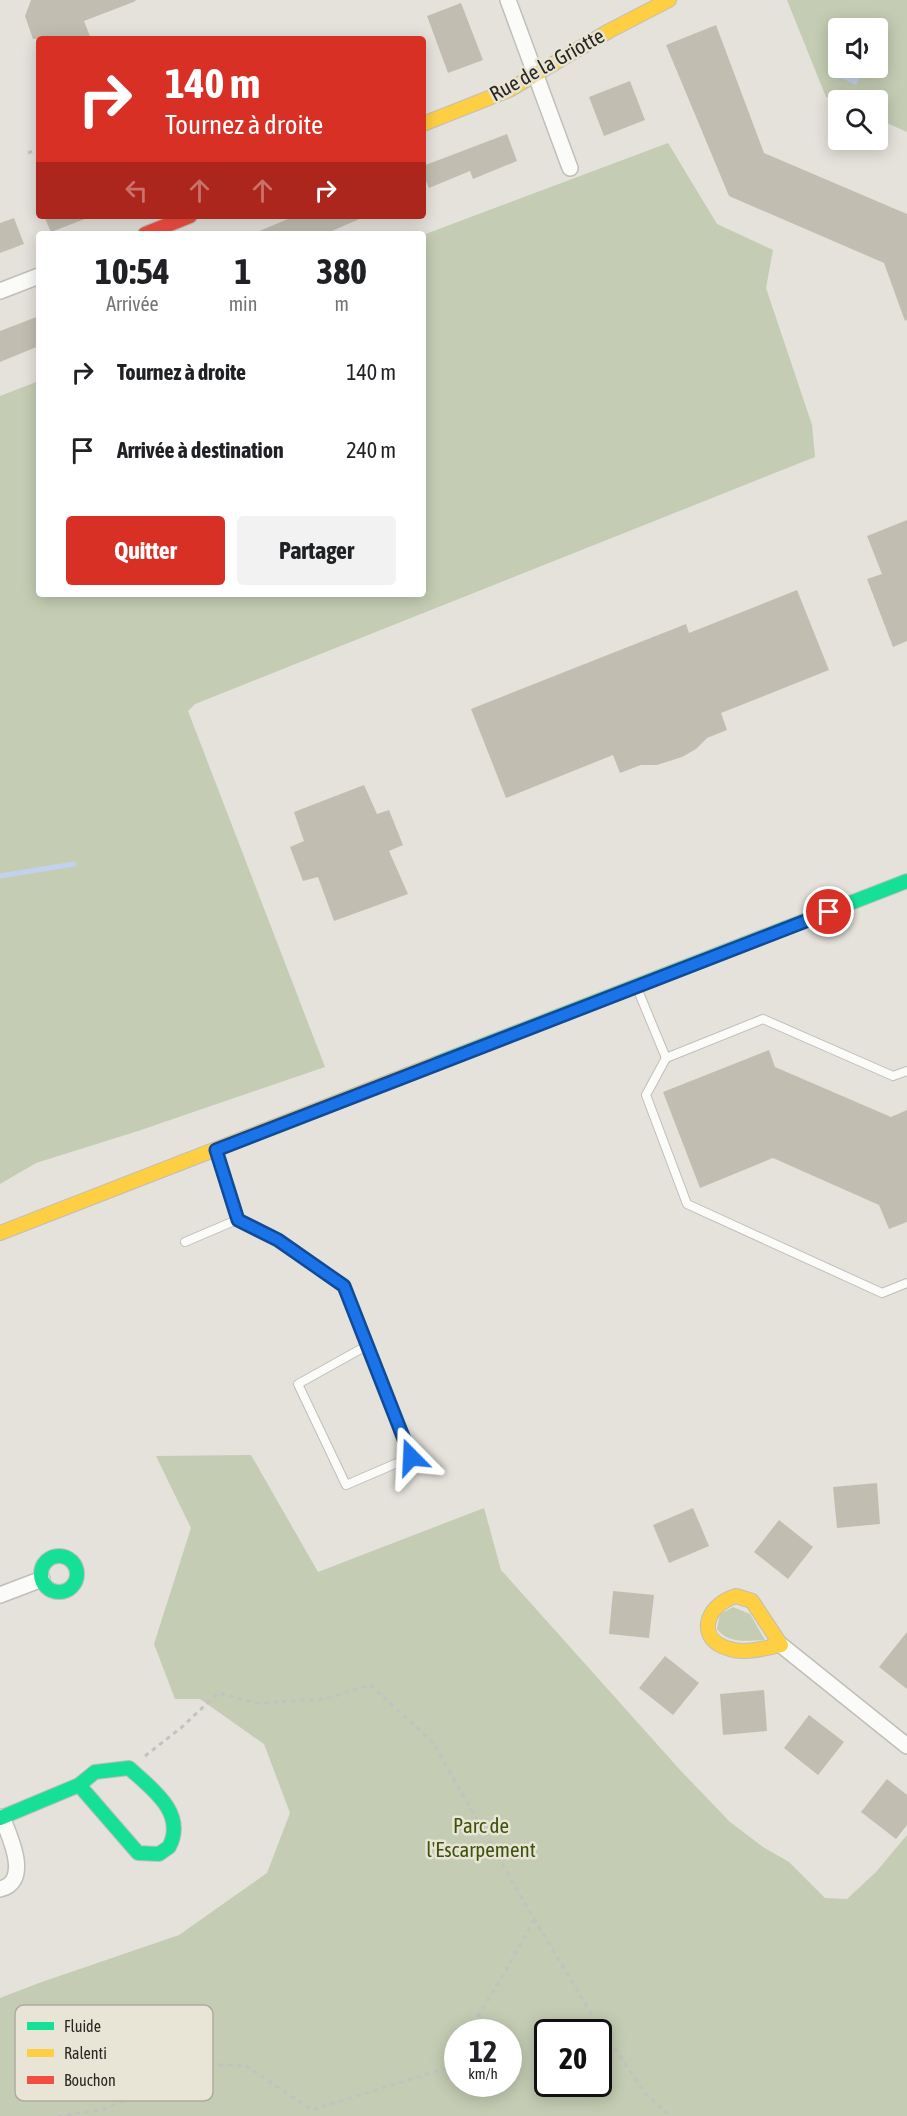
<!DOCTYPE html>
<html lang="fr">
<meta charset="utf-8">
<style>
:root{--surface:#fff;--page:#f2f2f2;--text:#202124;--muted:#757577;--accent:#d93025}
body{margin:0;font-family:"Asap Condensed",sans-serif;background:var(--page);color:var(--text);height:100vh;display:flex;flex-direction:column;font-size:22px;white-space:nowrap}
*{box-sizing:border-box;margin:0}
p{font-size:20px;color:var(--muted)}
.icon{flex:none;width:33px;height:33px;fill:none;stroke:currentColor;stroke-width:2;stroke-linecap:round;stroke-linejoin:round}
.map{position:relative;flex:1;overflow:hidden}
.panel{position:absolute;left:36px;top:231px;width:390px;height:366px;display:flex;flex-direction:column;background:var(--surface);border-radius:6px;box-shadow:0 3px 15px #0003}
.panel>*{flex:none}
.hud{position:absolute;left:36px;top:36px;width:390px;height:183px;border-radius:6px;box-shadow:0 3px 15px #0003;background:#d93025;color:#fff;overflow:hidden}
.buttons{position:absolute;left:828px;top:18px;display:grid;gap:12px}
.buttons a{display:grid;place-items:center;width:60px;height:60px;border-radius:6px;background:var(--surface);box-shadow:0 3px 15px #0003;font-size:30px}
.speed{position:absolute;left:444px;top:2019px;display:flex;gap:12px;font-size:30px;font-weight:700;text-align:center}
.speed>*{display:grid;place-content:center;width:78px;height:78px;border-radius:50%;background:var(--surface);box-shadow:0 3px 15px #0003;line-height:1}
.speed small{font-size:15px;font-weight:400}
.speed .limit{border:3px solid #111;border-radius:9px;background:#fff;color:#111}
.pin{position:absolute;display:grid;place-items:center;width:51px;height:51px;color:#fff;margin:-26px;border:3px solid #fff;border-radius:50%;box-shadow:0 2px 6px #0007}
.me{position:absolute;width:66px;margin:-33px;rotate:339deg;stroke-linejoin:round;filter:drop-shadow(0 0 4px #0008)}
.turn{display:flex;align-items:center;gap:21px;height:126px;padding:0 30px;font-size:27px}
.turn .icon{width:78px;height:78px;stroke-width:2.5}
.turn b{display:block;font-size:42px;line-height:51px}
.lanes{display:flex;align-items:center;height:57px;padding:0 30px;background:#0003;justify-content:center;gap:30px;direction:ltr}
.lanes .off{opacity:.35}
.eta{display:flex;justify-content:space-evenly;align-items:center;height:102px;text-align:center}
.eta b{font-size:36px;font-weight:700;line-height:42px}
.action{display:flex;gap:12px;margin-top:auto;padding:12px 30px}
.action a{flex:1;height:69px;border-radius:6px;background:var(--accent);color:#fff;font-size:24px;font-weight:700;line-height:69px;text-align:center}
.action a+a{background:var(--page);color:var(--text)}
ul{padding:0;list-style:none}
li{display:flex;align-items:center;gap:18px;height:78px;padding:0 30px}
li div{flex:1}
li b{display:block;font-size:22px}
li em{font-style:normal}
.map>svg:first-child{display:block}
</style>
<div class="map">
<svg width="907" height="2116" viewBox="0 0 907 2116">
<rect width="100%" height="100%" fill="#e4e2da"/>
<g fill="#c4ccb3" fill-rule="evenodd">
<path d="M787,0H907V132L878,119V100H838V102L826,97ZM838,28H878V68H838Z"/>
<polygon points="668,143 717,224 773,250 766,288 812,425 815,457 195,704 188,711 325,1067 138,1131 36,1163 0,1184 0,396 39,381 39,594 423,594 423,235"/>
<path d="M251,1455L318,1572L484,1508L501,1570L681,1771L730,1822L763,1847L789,1862L825,1898L847,1899L876,1872L907,1835V2116H0V1998L39,1983L179,1935L267,1873L290,1813L264,1744L200,1699H175L154,1644L191,1528L156,1456ZM508,2032V2084H458V2032ZM598,2032V2084H548V2032Z"/>
<path d="M733,1607L750,1614L765,1640C748,1640 729,1645 717,1629L720,1614Z"/>
</g>
<polygon fill="#c2d2ee" points="843,68 864,68 856,85 839,77"/>
<g fill="none" stroke-linecap="round" stroke-linejoin="round">
<polyline stroke="#c2d2ee" stroke-width="5" points="0,876 74,864"/>
</g>
<g fill="#c1beb1">
<polygon points="31,0 135,0 136,1 84,21 91,39 33,39 25,16"/>
<polygon points="461,3 483,60 448,73 427,16"/>
<polygon points="716,25 764,153 907,214 907,320 905,321 884,263 729,196 666,45"/>
<polygon points="630,81 645,120 604,136 589,97"/>
<polygon points="507,134 517,161 473,179 470,171 429,188 423,174 423,166"/>
<polygon points="44,216 90,216 90,217 51,232"/>
<polygon points="295,216 364,216 364,217 325,234 252,234"/>
<polygon points="14,218 24,244 0,253 0,223"/>
<polygon points="39,316 39,346 0,362 0,331"/>
<polygon points="907,520 907,641 893,647 867,579 882,574 867,536"/>
<polygon points="797,590 829,670 721,713 727,730 707,738 696,749 682,757 657,765 641,765 620,773 613,755 506,798 471,709 686,624 689,633"/>
<polygon points="364,785 377,814 389,810 403,845 389,851 408,894 334,921 318,877 303,881 290,847 304,841 294,812"/>
<polygon points="769,1050 775,1067 891,1117 907,1110 907,1222 889,1229 879,1205 773,1158 700,1188 663,1092"/>
<polygon points="877,1483 880,1524 837,1528 833,1487"/>
<polygon points="693,1508 709,1546 669,1563 653,1525"/>
<polygon points="779,1520 813,1547 788,1579 754,1552"/>
<polygon points="613,1591 654,1595 649,1638 609,1634"/>
<polygon points="907,1632 907,1689 879,1667"/>
<polygon points="665,1656 699,1683 673,1715 639,1688"/>
<polygon points="764,1690 767,1731 723,1735 720,1694"/>
<polygon points="809,1715 844,1742 818,1775 784,1748"/>
<polygon points="887,1779 907,1795 907,1825 896,1839 861,1812"/>
</g>
<g fill="none" stroke-linecap="round" stroke-linejoin="round">
<g stroke="#c0bfb8" stroke-width="10">
<g id="lane">
<polyline points="637,988 666,1058 763,1019 893,1076 907,1071"/>
<polyline points="666,1058 646,1095 687,1204 882,1293 907,1283"/>
<polyline points="239,1219 278,1240 344,1286 411,1457 346,1485 298,1384 368,1345"/>
<polyline points="185,1242 239,1219 216,1151"/>
</g>
</g>
<g stroke="#c0bfb8" stroke-width="18">
<g id="street">
<polyline points="508,0 570,168"/>
<polyline points="0,291 39,276"/>
<polyline points="0,1595 42,1579"/>
<polyline points="781,1645 907,1746"/>
<path d="M0,1889C32,1882 9,1835 2,1817"/>
</g>
</g>
<g stroke="#c0bfb8" stroke-width="16">
<g id="fast">
<polyline points="435,1064 907,881"/>
<circle cx="59" cy="1574" r="18"/>
<path d="M0,1818L79,1785L95,1772L129,1768C151,1788 187,1813 169,1847L159,1854L138,1853L79,1785"/>
</g>
</g>
<g stroke="#c0bfb8" stroke-width="16">
<g id="slow">
<polyline points="423,124 509,90 609,31 669,0"/>
<polyline points="0,1233 435,1064"/>
<path d="M736,1596L752,1601L781,1645C765,1648 746,1654 730,1649C695,1640 705,1605 736,1596Z"/>
</g>
</g>
<g stroke="#c0bfb8" stroke-width="16">
<polyline id="jam" points="145,234 190,216"/>
</g>
<g stroke="#c3c2c0" stroke-width="3" stroke-dasharray="4.5 4.5" stroke-linecap="butt">
<polyline points="28,153 39,149"/>
<polyline points="145,1756 182,1727 218,1693 258,1703 325,1699 370,1685 432,1741 527,1907 597,2023 646,2094 670,2116"/>
<polyline points="468,2032 501,1979 534,1920"/>
<polyline points="58,2116 102,2110 205,2064 246,2066 312,2110 446,2068 458,2049"/>
</g>
<use href="#lane" stroke="#fbfbf9" stroke-width="8"/>
<use href="#street" stroke="#fbfbf9" stroke-width="15"/>
<use href="#fast" stroke="#16e098" stroke-width="14"/>
<use href="#slow" stroke="#ffcf43" stroke-width="14"/>
<use href="#jam" stroke="#f24e42" stroke-width="14"/>
</g>
<g fill="none" stroke-linecap="round" stroke-linejoin="round">
<g stroke="#114b97" stroke-width="15">
<polyline id="route" points="411,1457 344,1286 278,1240 238,1220 216,1150 829,912"/>
</g>
<use href="#route" stroke="#1a73e8" stroke-width="10"/>
</g>
<g text-anchor="middle" stroke-width="5" stroke-linejoin="round" paint-order="stroke">
<g font-size="21" fill="#282721" stroke="#e8e5d6">
<text transform="translate(547 65) rotate(-29)" y="7">Rue de la Griotte</text>
</g>
<g font-size="21" fill="#3d520b" stroke="#e8e5d6">
<text x="481" y="1833">Parc de<tspan x="481" dy="24">l'Escarpement</tspan></text>
</g>
</g>
<rect x="15" y="2005" width="198" height="96" rx="9" fill="#e8e5d6" stroke="#aeaca0" stroke-width="1.5"/>
<rect x="27" y="2022" width="27" height="8" fill="#16e098"/>
<rect x="27" y="2049" width="27" height="8" fill="#ffcf43"/>
<rect x="27" y="2076" width="27" height="8" fill="#f24e42"/>
<g font-size="16" fill="#282721">
<text x="64" y="2032">Fluide</text>
<text x="64" y="2059">Ralenti</text>
<text x="64" y="2086">Bouchon</text>
</g>
</svg>
<div class="buttons">
<a><svg class="icon" aria-label="sound" viewBox="0 0 24 24"><path d="M4 9h4l5-4v14l-5-4H4zM17 9q2 3 0 6"/></svg></a>
<a><svg class="icon" aria-label="search" viewBox="0 0 24 24"><circle cx="10" cy="10" r="6"/><path d="M15 15l6 6"/></svg></a>
</div>
<div class="speed"><div>12<small>km/h</small></div><div class="limit">20</div></div>
<div class="pin" style="left:829px;top:912px;background:#d93025"><svg class="icon" aria-label="arrive" viewBox="0 0 24 24"><path d="M6 21V4h12l-3 4 3 4H6"/></svg></div>
<svg class="me" style="left:411px;top:1457px" viewBox="-20 -20 40 40"><path d="M0-17L14 15 0 8-14 15z" fill="#1a73e8" stroke="#fff" stroke-width="4"/></svg>
<div class="hud">
<div class="turn"><svg class="icon" aria-label="right" viewBox="0 0 24 24"><path d="M7 20v-9h11M14 6l5 5-5 5"/></svg><div><b>140 m</b>Tournez à droite</div></div>
<div class="lanes"><svg class="icon off" aria-label="left" viewBox="0 0 24 24"><path d="M17 20v-9H6M10 6l-5 5 5 5"/></svg><svg class="icon off" aria-label="ahead" viewBox="0 0 24 24"><path d="M12 20V5M6 11l6-6 6 6"/></svg><svg class="icon off" aria-label="ahead" viewBox="0 0 24 24"><path d="M12 20V5M6 11l6-6 6 6"/></svg><svg class="icon" aria-label="right" viewBox="0 0 24 24"><path d="M7 20v-9h11M14 6l5 5-5 5"/></svg></div>
</div>
<section class="panel">
<div class="eta">
<div><b>10:54</b><p>Arrivée</p></div>
<div><b>1</b><p>min</p></div>
<div><b>380</b><p>m</p></div>
</div>
<ul>
<li><svg class="icon" aria-label="right" viewBox="0 0 24 24"><path d="M7 20v-9h11M14 6l5 5-5 5"/></svg><div><b>Tournez à droite</b></div><em>140 m</em></li>
<li><svg class="icon" aria-label="arrive" viewBox="0 0 24 24"><path d="M6 21V4h12l-3 4 3 4H6"/></svg><div><b>Arrivée à destination</b></div><em>240 m</em></li>
</ul>
<div class="action"><a>Quitter</a><a>Partager</a></div>
</section>
</div>
